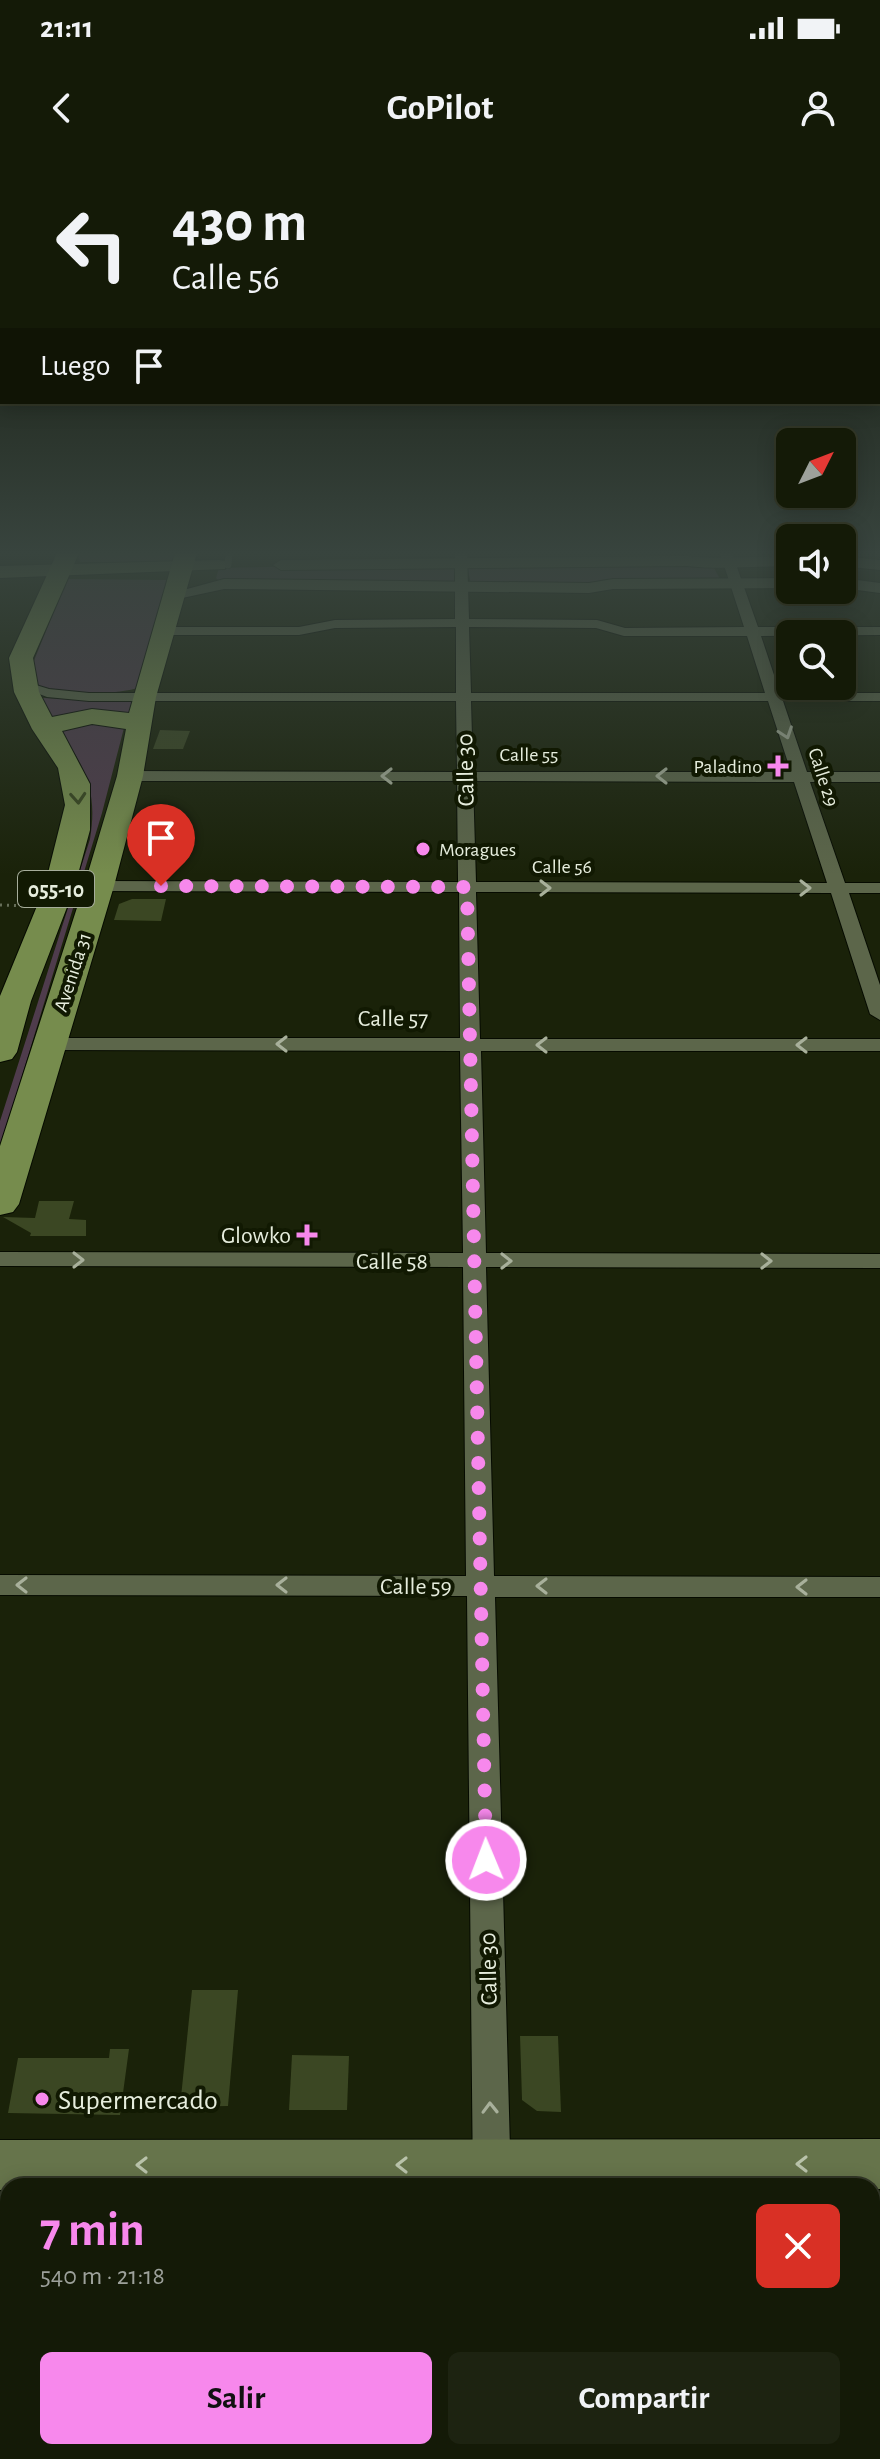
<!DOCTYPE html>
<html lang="es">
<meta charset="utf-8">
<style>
:root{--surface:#141a07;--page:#1d2311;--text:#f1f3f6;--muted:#9da19b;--line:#333828;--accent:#f788ec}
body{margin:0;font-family:"Alegreya Sans",sans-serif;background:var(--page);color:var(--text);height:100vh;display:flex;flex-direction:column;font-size:30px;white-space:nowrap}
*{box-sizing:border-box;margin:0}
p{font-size:26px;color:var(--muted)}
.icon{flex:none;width:44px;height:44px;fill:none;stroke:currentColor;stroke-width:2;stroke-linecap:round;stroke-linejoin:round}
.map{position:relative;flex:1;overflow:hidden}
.side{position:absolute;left:0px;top:2018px;width:880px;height:282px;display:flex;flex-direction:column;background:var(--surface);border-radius:24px 24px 0 0;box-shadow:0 4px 20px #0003,0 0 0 2px var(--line)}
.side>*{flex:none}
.guide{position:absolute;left:0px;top:0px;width:880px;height:244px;box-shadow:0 4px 20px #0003,0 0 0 2px var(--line);background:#141a07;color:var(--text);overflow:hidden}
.needle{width:52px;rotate:48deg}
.tools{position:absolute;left:776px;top:268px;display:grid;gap:16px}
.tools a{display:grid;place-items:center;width:80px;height:80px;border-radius:12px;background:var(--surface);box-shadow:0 4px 20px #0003,0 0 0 2px var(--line);font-size:40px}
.pin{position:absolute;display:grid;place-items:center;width:68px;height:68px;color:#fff;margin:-82px -34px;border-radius:50% 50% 50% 0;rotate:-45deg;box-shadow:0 0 8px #0007}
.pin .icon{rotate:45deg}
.me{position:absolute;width:88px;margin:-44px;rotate:359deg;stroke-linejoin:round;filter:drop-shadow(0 0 6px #0008)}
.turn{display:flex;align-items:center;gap:28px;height:168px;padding:0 40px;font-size:36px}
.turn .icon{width:104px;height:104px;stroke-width:2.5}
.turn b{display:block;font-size:56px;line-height:68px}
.then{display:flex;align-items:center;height:76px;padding:0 40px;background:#0003;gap:16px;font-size:30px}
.round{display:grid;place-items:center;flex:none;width:84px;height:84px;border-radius:12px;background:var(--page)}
.summary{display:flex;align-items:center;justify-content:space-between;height:136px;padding:0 40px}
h1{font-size:48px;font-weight:700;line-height:60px;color:var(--accent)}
.button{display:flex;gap:16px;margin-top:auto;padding:16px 40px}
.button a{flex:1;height:92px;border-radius:12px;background:var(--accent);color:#111;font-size:32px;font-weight:700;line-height:92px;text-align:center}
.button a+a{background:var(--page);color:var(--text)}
.status{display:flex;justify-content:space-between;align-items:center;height:56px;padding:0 40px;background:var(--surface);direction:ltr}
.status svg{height:22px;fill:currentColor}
header{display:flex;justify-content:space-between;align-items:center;height:104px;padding:0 40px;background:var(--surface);font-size:36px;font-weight:700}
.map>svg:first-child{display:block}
</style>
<div class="status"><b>21:11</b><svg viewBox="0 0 49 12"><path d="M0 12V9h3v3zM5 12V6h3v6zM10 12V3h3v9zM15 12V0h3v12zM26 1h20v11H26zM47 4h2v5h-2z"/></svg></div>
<header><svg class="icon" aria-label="back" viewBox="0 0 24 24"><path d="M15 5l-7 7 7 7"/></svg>GoPilot<svg class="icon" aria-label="person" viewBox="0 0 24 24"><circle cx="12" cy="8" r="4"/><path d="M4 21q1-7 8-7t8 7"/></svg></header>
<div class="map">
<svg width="880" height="2299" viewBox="0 0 880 2299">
<rect width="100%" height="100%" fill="#1a2209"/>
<g fill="#4f3c4c">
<polygon points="78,393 179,393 176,402 80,402"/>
<polygon points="453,403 456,426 220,422 216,418 219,408"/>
<polygon points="672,403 714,408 721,421 471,425 467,404"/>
<path d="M67,419L170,420L142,527C108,537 71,533 36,526L31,508Z"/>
<polygon points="42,538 134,541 130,557 50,558 42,547"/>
<path d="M77,562L125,564L102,653L0,988V961L90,679C98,631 85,605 57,568Z"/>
</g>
<g fill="#3b4723">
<polygon points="160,570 190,571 183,589 153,589"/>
<polygon points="132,739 166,739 161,761 114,760 119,744"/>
<polygon points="39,1041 74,1041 69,1059 86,1060 86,1076 30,1076 31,1073 3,1057 35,1058"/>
<polygon points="192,1830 238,1830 228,1946 180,1947"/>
<polygon points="520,1876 558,1876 561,1952 537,1951 522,1940"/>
<polygon points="110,1889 129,1889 120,1955 8,1953 18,1898 109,1898"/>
<polygon points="292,1895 349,1896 347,1950 289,1950"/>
</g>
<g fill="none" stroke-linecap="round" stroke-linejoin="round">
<g stroke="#060b00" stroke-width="8">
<polyline id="service" points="228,405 229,393"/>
</g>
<g stroke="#060b00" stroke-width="2">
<g id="minor">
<path d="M455,393H467L469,459L597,460L625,468L744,467L720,393H732L758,467H880V475L761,476L780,533H880V541H783L807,612H880V622H810L845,723H880V733H849L880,825V860L870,854L831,733L476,732L480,879H880V891H481L486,1093L880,1094V1108L486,1107L494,1416L880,1417V1437H495L511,2026H473L467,1436L0,1435V1415L466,1416L463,1107L0,1106V1092L463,1093L460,891L50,890L40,884L50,878H460L459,732L99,731L90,726L99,721L458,722L457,621H130L122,616L130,611L457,612L456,541H89L47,537L16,525L23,521L49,529L89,533H456V467L335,468L299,475H163L156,471L163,467H299L335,460L455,459ZM469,467L596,468L624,476H747L765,533H471ZM471,541H768L791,612H473ZM473,621L794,622L827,723L476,722Z"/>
<rect x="476" y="2292" width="42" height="7"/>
</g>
</g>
<g stroke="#060b00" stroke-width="2">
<g id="tertiary">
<path d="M687,396C721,400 755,396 790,396V406C755,406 721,410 687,406L281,410L273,405L281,400Z"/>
<polygon points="842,396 880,400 880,410 842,406"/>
<polygon points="790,418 790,428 613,429 589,433 224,429 173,440 165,435 224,419 589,423 613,419"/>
<polygon points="842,418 880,423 880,433 842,428"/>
</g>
</g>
<g stroke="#060b00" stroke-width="2">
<g id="secondary">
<polygon points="219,400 225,401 225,409 0,418 0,406"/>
<polygon points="880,1979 880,2029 872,2029 872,2026 8,2026 8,2030 0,2030 0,1980"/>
<rect x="0" y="2046" width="8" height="54"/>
<rect x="872" y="2049" width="8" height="54"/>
</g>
</g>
<g stroke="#060b00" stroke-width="2">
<polygon id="trunk" points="57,393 79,393 33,498 39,532 52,557 92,549 129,553 175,393 197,393 156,537 143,616 114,726 19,1044 13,1052 0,1055 0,986 84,726 117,616 126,569 92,564 62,571 90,624 90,670 74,729 31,841 17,892 12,899 0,902 0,836 44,729 65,645 58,608 32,569 14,532 9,498"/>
</g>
<polyline stroke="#676f59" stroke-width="3" stroke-dasharray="2 5" stroke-linecap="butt" points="0,745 26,746"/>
<use href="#service" stroke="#5c664a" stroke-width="7"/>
<use href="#minor" fill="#5c664a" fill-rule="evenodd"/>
<use href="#tertiary" fill="#5c664a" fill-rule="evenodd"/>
<use href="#secondary" fill="#66744b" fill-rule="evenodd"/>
<use href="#trunk" fill="#768c4d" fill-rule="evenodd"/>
</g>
<defs><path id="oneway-chevron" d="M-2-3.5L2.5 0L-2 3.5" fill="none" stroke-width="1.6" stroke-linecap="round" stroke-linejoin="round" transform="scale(2)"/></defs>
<g stroke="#a8b09b">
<use href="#oneway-chevron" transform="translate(786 573) rotate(71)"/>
<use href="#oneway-chevron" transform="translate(387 616) rotate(-180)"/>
<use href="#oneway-chevron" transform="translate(662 616) rotate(-180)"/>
<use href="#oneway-chevron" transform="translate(545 728)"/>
<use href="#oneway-chevron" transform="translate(805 728)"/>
<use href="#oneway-chevron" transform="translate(282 884) rotate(-180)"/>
<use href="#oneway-chevron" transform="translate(542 885) rotate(-180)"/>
<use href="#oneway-chevron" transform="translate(802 885) rotate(-180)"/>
<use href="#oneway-chevron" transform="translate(78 1100)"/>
<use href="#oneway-chevron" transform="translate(506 1101)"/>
<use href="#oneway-chevron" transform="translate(766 1101)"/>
<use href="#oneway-chevron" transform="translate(22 1425) rotate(-180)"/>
<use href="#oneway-chevron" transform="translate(282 1425) rotate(-180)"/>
<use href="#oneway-chevron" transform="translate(542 1426) rotate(-180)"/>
<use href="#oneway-chevron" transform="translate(802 1427) rotate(-180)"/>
<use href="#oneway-chevron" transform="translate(490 1948) rotate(-91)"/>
</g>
<use stroke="#394720" href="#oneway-chevron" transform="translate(78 638) rotate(86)"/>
<g stroke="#b9c3aa">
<use href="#oneway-chevron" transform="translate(802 2004) rotate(180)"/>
<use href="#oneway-chevron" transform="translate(142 2005) rotate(180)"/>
<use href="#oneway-chevron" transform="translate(402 2005) rotate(180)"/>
</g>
<linearGradient id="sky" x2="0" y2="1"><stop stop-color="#0e1305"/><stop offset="0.55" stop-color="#38443e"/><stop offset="1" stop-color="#38443e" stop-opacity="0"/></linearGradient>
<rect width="880" height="715" fill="url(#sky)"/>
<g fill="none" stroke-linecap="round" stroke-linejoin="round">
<polyline stroke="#f788ec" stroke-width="14" stroke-dasharray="0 25.2" points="161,726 467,727 486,1700"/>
</g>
<g fill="#f788ec" stroke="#111902" stroke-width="3">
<path d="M774 594h8v8h8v8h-8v8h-8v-8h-8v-8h8z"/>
<circle cx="423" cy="689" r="8"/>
<path d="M303 1063h8v8h8v8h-8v8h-8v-8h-8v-8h8z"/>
<circle cx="42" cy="1939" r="8"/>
</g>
<g text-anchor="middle" stroke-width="8" stroke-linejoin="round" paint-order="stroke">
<g font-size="20" fill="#e6eddd" stroke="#111902">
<text x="529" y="601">Calle 55</text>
<text transform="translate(824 617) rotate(72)" y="7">Calle 29</text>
<text x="562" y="713">Calle 56</text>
<text transform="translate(72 812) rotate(-72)" y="7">Avenida 31</text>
</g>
<g font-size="20" fill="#e6eddd" stroke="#111902" text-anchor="end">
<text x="762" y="613">Paladino</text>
<text x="439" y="696" text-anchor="start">Moragues</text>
</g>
<rect fill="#111902" stroke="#a6ad9b" stroke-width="2" x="18" y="711" width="76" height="36" rx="6"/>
<g font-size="22" font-weight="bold" fill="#e6eddd">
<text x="56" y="737">055-10</text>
</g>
<g font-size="24" fill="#e6eddd" stroke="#111902">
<text transform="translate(465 610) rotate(-91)" y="8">Calle 30</text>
<text x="393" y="866">Calle 57</text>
<text x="392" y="1109">Calle 58</text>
<text x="416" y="1434">Calle 59</text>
<text transform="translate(488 1809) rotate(-91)" y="8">Calle 30</text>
</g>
<g font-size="24" fill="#e6eddd" stroke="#111902" text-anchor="end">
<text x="291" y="1083">Glowko</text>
</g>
<g font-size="28" fill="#e6eddd" stroke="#111902" text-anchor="start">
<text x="58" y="1949">Supermercado</text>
</g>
</g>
</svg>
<div class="tools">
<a><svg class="needle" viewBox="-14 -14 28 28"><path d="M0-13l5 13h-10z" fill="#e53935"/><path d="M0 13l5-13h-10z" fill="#9da19b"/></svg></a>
<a><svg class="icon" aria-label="sound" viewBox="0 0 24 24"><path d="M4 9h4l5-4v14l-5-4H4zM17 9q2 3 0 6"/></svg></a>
<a><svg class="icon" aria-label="search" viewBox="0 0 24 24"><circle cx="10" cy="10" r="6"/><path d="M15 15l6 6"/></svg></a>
</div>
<div class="pin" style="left:161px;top:726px;background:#d93025"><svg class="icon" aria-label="arrive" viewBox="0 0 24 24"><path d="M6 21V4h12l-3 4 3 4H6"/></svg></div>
<svg class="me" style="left:486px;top:1700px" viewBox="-20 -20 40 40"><circle r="17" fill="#f788ec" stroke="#fff" stroke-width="3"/><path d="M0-11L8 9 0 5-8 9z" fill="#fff"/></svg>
<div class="guide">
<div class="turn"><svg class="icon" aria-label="left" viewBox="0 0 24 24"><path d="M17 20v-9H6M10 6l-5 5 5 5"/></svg><div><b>430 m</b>Calle 56</div></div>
<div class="then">Luego<svg class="icon" aria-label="arrive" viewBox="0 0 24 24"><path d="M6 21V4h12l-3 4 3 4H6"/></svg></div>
</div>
<section class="side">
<div class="summary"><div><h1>7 min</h1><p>540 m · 21:18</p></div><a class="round" style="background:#d93025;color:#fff"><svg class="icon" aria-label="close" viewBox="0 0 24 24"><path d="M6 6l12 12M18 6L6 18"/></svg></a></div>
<div class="button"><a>Salir</a><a>Compartir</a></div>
</section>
</div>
